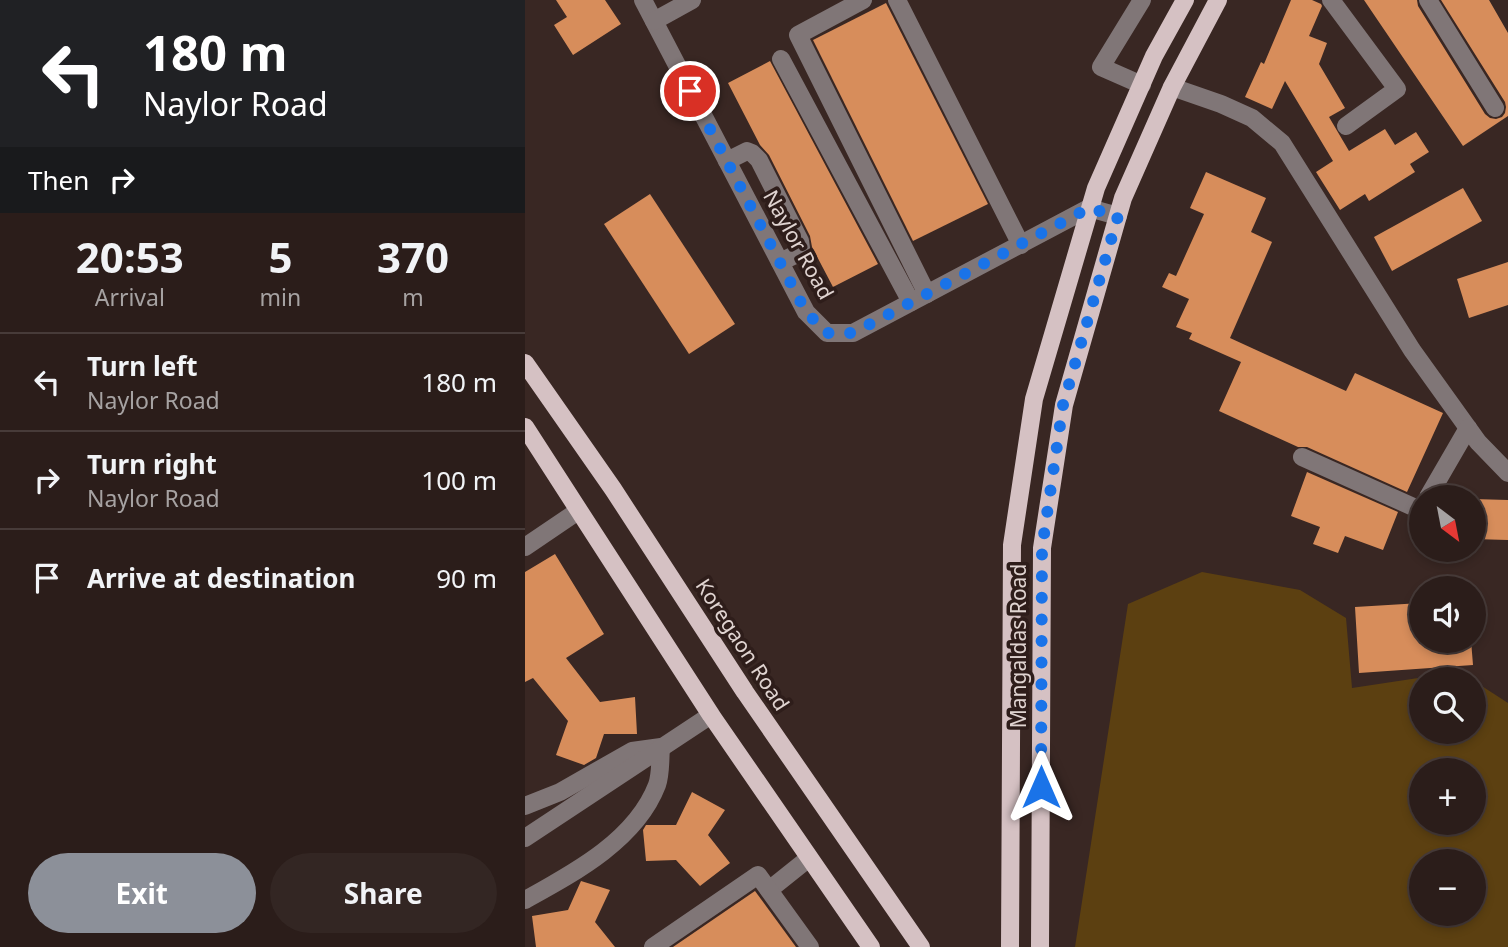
<!DOCTYPE html>
<meta charset="utf-8">
<style>
:root{--surface:#2b1d1a;--page:#332623;--text:#f1f3f6;--muted:#a6a2a2;--line:#473b39;--accent:#8c9099}
body{margin:0;font-family:"Noto Sans",sans-serif;background:var(--page);color:var(--text);height:100vh;display:flex;flex-direction:column;font-size:26px;white-space:nowrap}
*{box-sizing:border-box;margin:0}
p{font-size:23px;color:var(--muted)}
.icon{flex:none;width:38px;height:38px;fill:none;stroke:currentColor;stroke-width:2;stroke-linecap:round;stroke-linejoin:round}
.map{position:relative;flex:1;overflow:hidden}
.side{display:flex;flex-direction:column;background:var(--surface);width:525px}
.side>*{flex:none}
.hud{background:#202124;color:#fff;overflow:hidden}
.needle{width:46px;rotate:148deg}
.tools{position:absolute;left:884px;top:485px;display:grid;gap:14px}
.tools a{display:grid;place-items:center;width:77px;height:77px;border-radius:50%;background:var(--surface);box-shadow:0 4px 10px #0003,0 0 0 2px var(--line);font-size:35px}
.pin{position:absolute;display:grid;place-items:center;width:60px;height:60px;color:#fff;margin:-30px;border:4px solid #fff;border-radius:50%;box-shadow:0 2px 7px #0007}
.me{position:absolute;width:77px;margin:-38px;rotate:0deg;stroke-linejoin:round;filter:drop-shadow(0 0 5px #0008)}
.turn{display:flex;align-items:center;gap:24px;height:147px;padding:0 28px;font-size:32px}
.turn .icon{width:91px;height:91px;stroke-width:2.5}
.turn b{display:block;font-size:49px;line-height:60px}
.then{display:flex;align-items:center;height:66px;padding:0 28px;background:#0003;gap:14px;font-size:26px}
.eta{display:flex;justify-content:space-evenly;align-items:center;height:119px;text-align:center}
.eta b{font-size:42px;font-weight:700;line-height:49px}
.action{display:flex;gap:14px;margin-top:auto;padding:14px 28px}
.action a{flex:1;height:80px;border-radius:42px;background:var(--accent);color:#fff;font-size:28px;font-weight:700;line-height:80px;text-align:center}
.action a+a{background:var(--page);color:var(--text)}
ul{padding:0;list-style:none}
li{display:flex;align-items:center;gap:21px;height:98px;padding:0 28px;border-top:2px solid var(--line)}
li div{flex:1}
li b{display:block;font-size:26px}
li em{font-style:normal}
main{display:flex;flex:1;min-height:0}
.map>svg:first-child{display:block}
</style>
<main>
<section class="side">
<div class="hud">
<div class="turn"><svg class="icon" aria-label="left" viewBox="0 0 24 24"><path d="M17 20v-9H6M10 6l-5 5 5 5"/></svg><div><b>180 m</b>Naylor Road</div></div>
<div class="then">Then<svg class="icon" aria-label="right" viewBox="0 0 24 24"><path d="M7 20v-9h11M14 6l5 5-5 5"/></svg></div>
</div>
<div class="eta">
<div><b>20:53</b><p>Arrival</p></div>
<div><b>5</b><p>min</p></div>
<div><b>370</b><p>m</p></div>
</div>
<ul>
<li><svg class="icon" aria-label="left" viewBox="0 0 24 24"><path d="M17 20v-9H6M10 6l-5 5 5 5"/></svg><div><b>Turn left</b><p>Naylor Road</p></div><em>180 m</em></li>
<li><svg class="icon" aria-label="right" viewBox="0 0 24 24"><path d="M7 20v-9h11M14 6l5 5-5 5"/></svg><div><b>Turn right</b><p>Naylor Road</p></div><em>100 m</em></li>
<li><svg class="icon" aria-label="arrive" viewBox="0 0 24 24"><path d="M6 21V4h12l-3 4 3 4H6"/></svg><div><b>Arrive at destination</b></div><em>90 m</em></li>
</ul>
<div class="action"><a>Exit</a><a>Share</a></div>
</section>
<div class="map">
<svg width="983" height="947" viewBox="0 0 983 947">
<rect width="100%" height="100%" fill="#392723"/>
<path fill="#5c4011" fill-rule="evenodd" d="M677,572L775,590L821,618L827,688L933,672L945,679H896V732H948L949,681L983,703V947H550L603,604ZM948,770V822H896V770ZM948,861V914H896V861Z"/>
<g fill="#d78d5b">
<polygon points="31,0 80,0 96,24 48,55 29,25 42,17"/>
<polygon points="766,0 787,0 796,4 797,6 784,36 802,43 794,64 820,108 804,117 824,151 860,129 870,145 891,132 904,152 885,164 890,172 844,201 840,194 815,210 791,172 808,161 760,81 747,109 720,97 736,62 739,64"/>
<polygon points="839,0 892,0 893,6 960,114 965,118 971,119 977,117 980,113 981,107 980,102 916,0 964,0 983,33 983,116 938,146"/>
<polygon points="361,3 463,204 388,241 288,40"/>
<polygon points="245,61 353,264 308,287 287,247 285,236 244,155 235,145 203,83"/>
<polygon points="681,172 741,198 726,232 747,242 705,338 821,391 830,373 918,413 882,492 782,447 773,447 694,411 716,362 664,339 667,333 651,327 664,299 637,287 644,273 651,276 679,214 665,208"/>
<polygon points="938,188 957,221 867,271 849,237"/>
<polygon points="125,194 210,324 164,354 79,224"/>
<polygon points="983,262 983,305 944,318 932,279"/>
<polygon points="782,472 873,512 858,550 820,536 813,553 788,544 795,527 766,516"/>
<polygon points="948,499 983,500 983,540 948,539"/>
<polygon points="30,554 79,634 41,658 75,702 110,697 112,734 79,734 71,758 59,765 31,755 43,721 8,678 0,682 0,572"/>
<polygon points="896,603 896,640 946,640 948,665 834,673 830,607"/>
<polygon points="167,792 200,810 183,835 205,863 175,886 151,860 121,861 118,830 121,825 151,825"/>
<polygon points="56,881 85,890 70,922 90,947 11,947 7,916 43,910"/>
<polygon points="230,891 271,947 148,947"/>
</g>
<g fill="none" stroke-linecap="round" stroke-linejoin="round">
<g stroke="#807677" stroke-width="18">
<polyline points="118,0 281,312 302,333 328,333 564,208 593,216"/>
<polyline points="338,0 273,35 402,294"/>
<polyline points="372,0 496,245"/>
<polyline points="806,0 872,89 821,126"/>
<polyline points="903,0 970,108"/>
<polyline points="129,21 167,0"/>
<polyline points="256,59 386,302"/>
<polyline points="617,85 576,67 617,0"/>
<polyline points="647,87 696,104 727,118 757,143 887,350 953,442 983,473"/>
<polyline points="202,161 222,151 227,153 234,160 275,241 276,248 272,254 255,262"/>
<polyline points="777,457 895,510 896,509"/>
<polyline points="903,497 943,428"/>
<polyline points="0,547 53,511"/>
<path d="M0,806L35,792L107,751L136,747C135,759 136,774 132,785C111,840 49,873 0,900"/>
<polyline points="0,838 186,715"/>
<polyline points="244,890 284,858"/>
<polyline points="128,947 233,875 285,947"/>
</g>
<g stroke="#d5c1c3" stroke-width="18">
<polyline points="0,363 88,489 220,692 396,947"/>
<polyline points="0,427 186,715 346,947"/>
<polyline points="485,947 487,545 509,399 571,188 629,56 660,0"/>
<polyline points="515,947 517,548 539,405 598,198 647,87 693,0"/>
</g>
</g>
<g fill="none" stroke-linecap="round" stroke-linejoin="round">
<polyline stroke="#1a73e8" stroke-width="12" stroke-dasharray="0 21.6" points="165,91 281,312 302,333 328,333 564,208 593,216 538,405 517,548 516,787"/>
</g>
<g text-anchor="middle" stroke-width="7" stroke-linejoin="round" paint-order="stroke">
<g font-size="21" fill="#e0d4d1" stroke="#2e1d1a">
<text transform="translate(273 245) rotate(61)" y="7">Naylor Road</text>
<text transform="translate(217 645) rotate(57)" y="7">Koregaon Road</text>
<text transform="translate(494 646) rotate(-90)" y="7">Mangaldas Road</text>
</g>
</g>
</svg>
<div class="tools">
<a><svg class="needle" viewBox="-14 -14 28 28"><path d="M0-13l5 13h-10z" fill="#e53935"/><path d="M0 13l5-13h-10z" fill="#a6a2a2"/></svg></a>
<a><svg class="icon" aria-label="sound" viewBox="0 0 24 24"><path d="M4 9h4l5-4v14l-5-4H4zM17 9q2 3 0 6"/></svg></a>
<a><svg class="icon" aria-label="search" viewBox="0 0 24 24"><circle cx="10" cy="10" r="6"/><path d="M15 15l6 6"/></svg></a>
<a>+</a>
<a>−</a>
</div>
<div class="pin" style="left:165px;top:91px;background:#d93025"><svg class="icon" aria-label="arrive" viewBox="0 0 24 24"><path d="M6 21V4h12l-3 4 3 4H6"/></svg></div>
<svg class="me" style="left:516px;top:787px" viewBox="-20 -20 40 40"><path d="M0-17L14 15 0 8-14 15z" fill="#1a73e8" stroke="#fff" stroke-width="4"/></svg>
</div>
</main>
